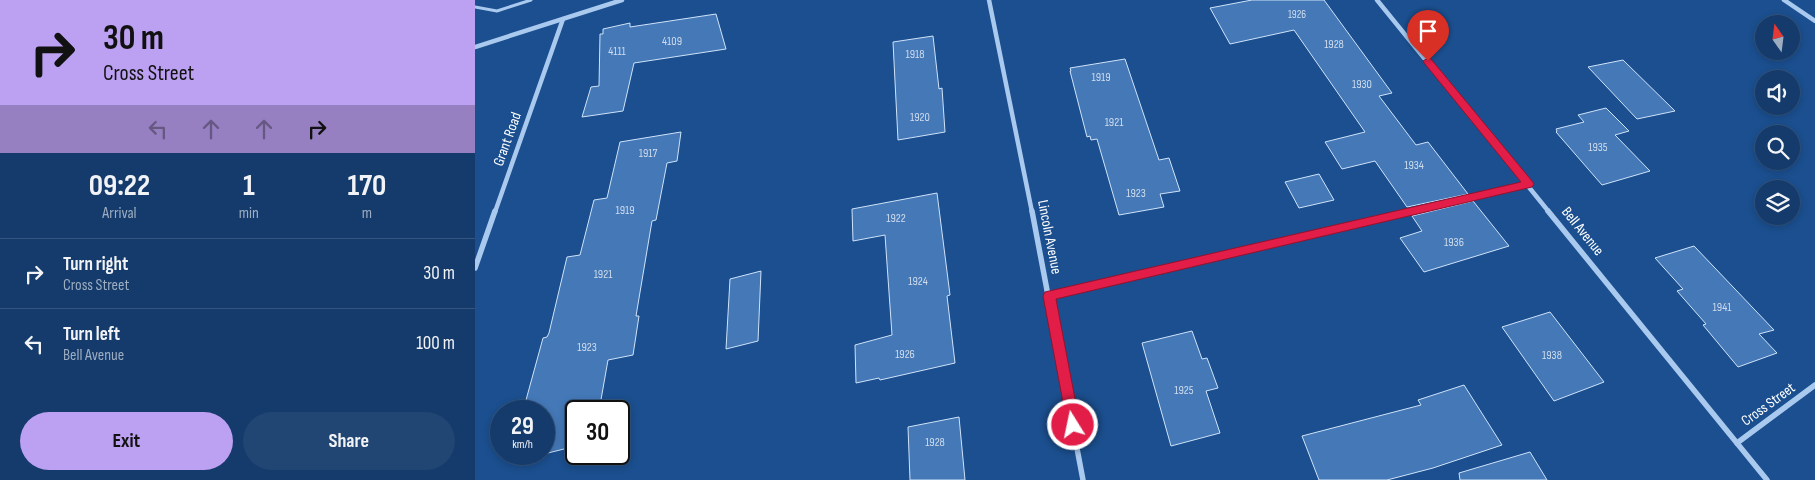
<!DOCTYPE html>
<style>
:root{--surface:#143b6b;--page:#214673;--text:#f1f3f6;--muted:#9dadc1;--line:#33557e;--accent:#bca0f2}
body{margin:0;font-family:"Sofia Sans Condensed",sans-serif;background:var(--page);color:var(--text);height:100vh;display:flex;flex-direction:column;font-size:19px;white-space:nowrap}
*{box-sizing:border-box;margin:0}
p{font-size:16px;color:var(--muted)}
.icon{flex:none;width:28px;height:28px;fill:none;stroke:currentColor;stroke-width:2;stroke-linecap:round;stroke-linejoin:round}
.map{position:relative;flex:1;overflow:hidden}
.drawer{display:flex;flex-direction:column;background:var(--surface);width:475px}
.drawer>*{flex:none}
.banner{background:#bca0f2;color:#111;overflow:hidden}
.needle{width:32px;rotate:346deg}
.fabs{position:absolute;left:1280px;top:15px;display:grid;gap:10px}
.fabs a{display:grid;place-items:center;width:45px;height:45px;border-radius:50%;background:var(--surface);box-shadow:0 2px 8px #0003,0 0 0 1px var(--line);font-size:25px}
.speed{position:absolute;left:15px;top:400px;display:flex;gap:10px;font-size:25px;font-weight:700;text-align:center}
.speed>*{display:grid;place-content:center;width:65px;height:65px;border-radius:50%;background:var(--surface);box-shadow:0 2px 8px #0003,0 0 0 1px var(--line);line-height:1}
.speed small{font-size:12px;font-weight:400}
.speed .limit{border:2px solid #111;border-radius:8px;background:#fff;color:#111}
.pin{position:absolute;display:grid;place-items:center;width:42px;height:42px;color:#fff;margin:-51px -21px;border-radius:50% 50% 50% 0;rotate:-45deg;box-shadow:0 0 5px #0007}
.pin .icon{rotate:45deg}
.me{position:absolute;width:55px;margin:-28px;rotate:350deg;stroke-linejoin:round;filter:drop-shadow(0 0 4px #0008)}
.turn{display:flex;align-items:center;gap:18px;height:105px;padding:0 20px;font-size:22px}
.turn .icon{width:65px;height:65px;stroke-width:2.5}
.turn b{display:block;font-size:35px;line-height:42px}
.lanes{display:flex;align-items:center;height:48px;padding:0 20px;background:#0003;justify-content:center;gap:25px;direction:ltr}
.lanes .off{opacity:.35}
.eta{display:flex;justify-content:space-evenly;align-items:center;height:85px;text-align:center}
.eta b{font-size:30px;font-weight:700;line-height:35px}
.primary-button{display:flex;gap:10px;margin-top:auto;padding:10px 20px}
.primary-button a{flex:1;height:58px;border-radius:30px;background:var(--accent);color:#111;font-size:20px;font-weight:700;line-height:58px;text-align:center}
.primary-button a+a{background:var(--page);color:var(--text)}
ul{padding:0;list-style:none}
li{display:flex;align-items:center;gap:15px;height:70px;padding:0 20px;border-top:1px solid var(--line)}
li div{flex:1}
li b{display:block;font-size:19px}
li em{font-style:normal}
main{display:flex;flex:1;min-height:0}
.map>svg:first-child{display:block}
</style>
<main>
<section class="drawer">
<div class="banner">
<div class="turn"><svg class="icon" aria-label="right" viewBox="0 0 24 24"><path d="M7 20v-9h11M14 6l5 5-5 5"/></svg><div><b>30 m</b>Cross Street</div></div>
<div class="lanes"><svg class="icon off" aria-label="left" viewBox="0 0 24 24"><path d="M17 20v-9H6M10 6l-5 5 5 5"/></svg><svg class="icon off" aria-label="ahead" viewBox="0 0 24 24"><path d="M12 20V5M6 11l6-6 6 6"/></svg><svg class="icon off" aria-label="ahead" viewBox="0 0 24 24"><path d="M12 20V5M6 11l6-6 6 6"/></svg><svg class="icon" aria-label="right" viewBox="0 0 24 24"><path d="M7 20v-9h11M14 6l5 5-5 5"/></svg></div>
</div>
<div class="eta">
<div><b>09:22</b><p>Arrival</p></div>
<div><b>1</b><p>min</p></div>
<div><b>170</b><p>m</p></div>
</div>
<ul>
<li><svg class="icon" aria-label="right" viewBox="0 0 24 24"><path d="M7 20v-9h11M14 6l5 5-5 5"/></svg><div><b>Turn right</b><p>Cross Street</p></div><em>30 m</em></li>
<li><svg class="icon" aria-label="left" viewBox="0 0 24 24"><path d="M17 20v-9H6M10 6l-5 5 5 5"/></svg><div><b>Turn left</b><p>Bell Avenue</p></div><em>100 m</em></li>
</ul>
<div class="primary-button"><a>Exit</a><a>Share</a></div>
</section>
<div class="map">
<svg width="1340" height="480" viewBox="0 0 1340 480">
<rect width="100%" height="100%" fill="#1b4f8f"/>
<g fill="#4478b7" stroke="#cfe3fa">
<polygon points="777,0 849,0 917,93 904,96 941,145 953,142 993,194 932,207 900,161 867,169 850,142 890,132 819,30 755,44 735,8"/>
<polygon points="241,14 251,49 159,63 148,111 107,117 116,87 124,86 125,34 128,34 128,29 155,23 155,27"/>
<polygon points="458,36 464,89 467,88 470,132 423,140 418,42"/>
<polygon points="650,59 684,160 694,158 705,191 685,194 689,207 644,215 622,139 616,140 615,136 612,137 595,71 596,71 595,68"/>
<polygon points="1148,60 1200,111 1162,119 1113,67"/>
<polygon points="1131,108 1154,131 1140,135 1175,171 1127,185 1081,132 1082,131 1081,129 1109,122 1103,115"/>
<polygon points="206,132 202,161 192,163 181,220 177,221 161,316 164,316 158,355 133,360 124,411 101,411 101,446 69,454 69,411 48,411 68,338 72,337 74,333 92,257 105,255 119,200 132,198 145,142"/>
<polygon points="844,174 859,200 824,208 810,182"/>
<polygon points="462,193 475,295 472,296 480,363 405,380 404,378 381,383 380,345 417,335 410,235 378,241 377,209"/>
<polygon points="998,201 1034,246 949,272 925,238 947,231 937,216"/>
<polygon points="1219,246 1299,330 1284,334 1302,353 1263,367 1228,325 1231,324 1202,291 1208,289 1180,258"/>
<polygon points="286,271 283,341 251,349 255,279"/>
<polygon points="1075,312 1129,382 1079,401 1027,327"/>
<polygon points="717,331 727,359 732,358 743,388 731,391 745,433 696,446 667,343"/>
<polygon points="989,385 1027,445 958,468 912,480 844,480 827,436 946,405 943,400"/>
<polygon points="484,417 490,480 435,480 433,427"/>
<polygon points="1055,452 1072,480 985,480 984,473"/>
<polygon points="37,454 68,454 35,461"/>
</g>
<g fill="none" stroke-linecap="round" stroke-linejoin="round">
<polyline stroke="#a9c9ee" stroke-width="3" points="0,7 22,11 56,0"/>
<g stroke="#a9c9ee" stroke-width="4.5">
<polyline points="514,0 557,212"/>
<polyline points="902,0 1074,212"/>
<polyline points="1309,0 1340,21"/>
<polyline points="0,47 147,0"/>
<polyline points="20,212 88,19"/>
<polyline points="932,212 1054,184"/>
</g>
<g stroke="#a9c9ee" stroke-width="5.5">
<polyline points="557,211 608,480"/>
<polyline points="1073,211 1292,480"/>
<polyline points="0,268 20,211"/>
<polyline points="574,295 937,211"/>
<polyline points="1262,443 1340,385"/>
</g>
</g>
<polygon fill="#e11d48" stroke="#92132f" points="953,58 956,59 1057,181 1059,184 1057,187 581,299 605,425 603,429 598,431 593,429 568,296 570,292 1046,182 950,64 948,61"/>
<g text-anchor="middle" stroke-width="4" stroke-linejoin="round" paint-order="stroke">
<g font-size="11" fill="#d0dded">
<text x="822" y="18">1926</text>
</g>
<g font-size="12" fill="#d0dded">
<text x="197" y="45">4109</text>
<text x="859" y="48">1928</text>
<text x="142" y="55">4111</text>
<text x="440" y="58">1918</text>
<text x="626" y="81">1919</text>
<text x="887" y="88">1930</text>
<text x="445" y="121">1920</text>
<text x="639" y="126">1921</text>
<text x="1123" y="151">1935</text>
<text x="173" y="157">1917</text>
<text x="939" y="169">1934</text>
<text x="661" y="197">1923</text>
<text x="150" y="214">1919</text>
<text x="421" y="222">1922</text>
<text x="979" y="246">1936</text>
<text x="128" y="278">1921</text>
<text x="443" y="285">1924</text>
<text x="1247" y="311">1941</text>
<text x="112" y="351">1923</text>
<text x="430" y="358">1926</text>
<text x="1077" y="359">1938</text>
<text x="709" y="394">1925</text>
<text x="460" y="446">1928</text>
</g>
<g font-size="15" fill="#fff" stroke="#1b4f8f">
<text transform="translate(32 139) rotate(-70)" y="5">Grant Road</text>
<text transform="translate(1108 231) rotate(51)" y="5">Bell Avenue</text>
<text transform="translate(575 237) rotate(79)" y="5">Lincoln Avenue</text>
<text transform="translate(1293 404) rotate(-36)" y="5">Cross Street</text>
</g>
</g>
</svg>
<div class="fabs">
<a><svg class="needle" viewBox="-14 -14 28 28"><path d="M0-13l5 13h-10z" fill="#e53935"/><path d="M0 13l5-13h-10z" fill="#9dadc1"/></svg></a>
<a><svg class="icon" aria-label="sound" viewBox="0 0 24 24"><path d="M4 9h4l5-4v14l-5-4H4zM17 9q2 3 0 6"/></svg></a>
<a><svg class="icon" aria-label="search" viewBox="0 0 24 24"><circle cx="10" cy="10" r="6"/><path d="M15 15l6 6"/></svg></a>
<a><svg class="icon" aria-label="layers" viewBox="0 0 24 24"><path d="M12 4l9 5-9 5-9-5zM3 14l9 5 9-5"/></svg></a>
</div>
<div class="speed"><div>29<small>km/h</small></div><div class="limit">30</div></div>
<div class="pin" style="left:953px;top:61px;background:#d93025"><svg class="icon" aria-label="arrive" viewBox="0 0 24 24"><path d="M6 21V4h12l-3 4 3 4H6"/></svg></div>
<svg class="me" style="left:598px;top:425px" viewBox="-20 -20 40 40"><circle r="17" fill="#e11d48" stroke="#fff" stroke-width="3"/><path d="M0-11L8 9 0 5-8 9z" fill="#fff"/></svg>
</div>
</main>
